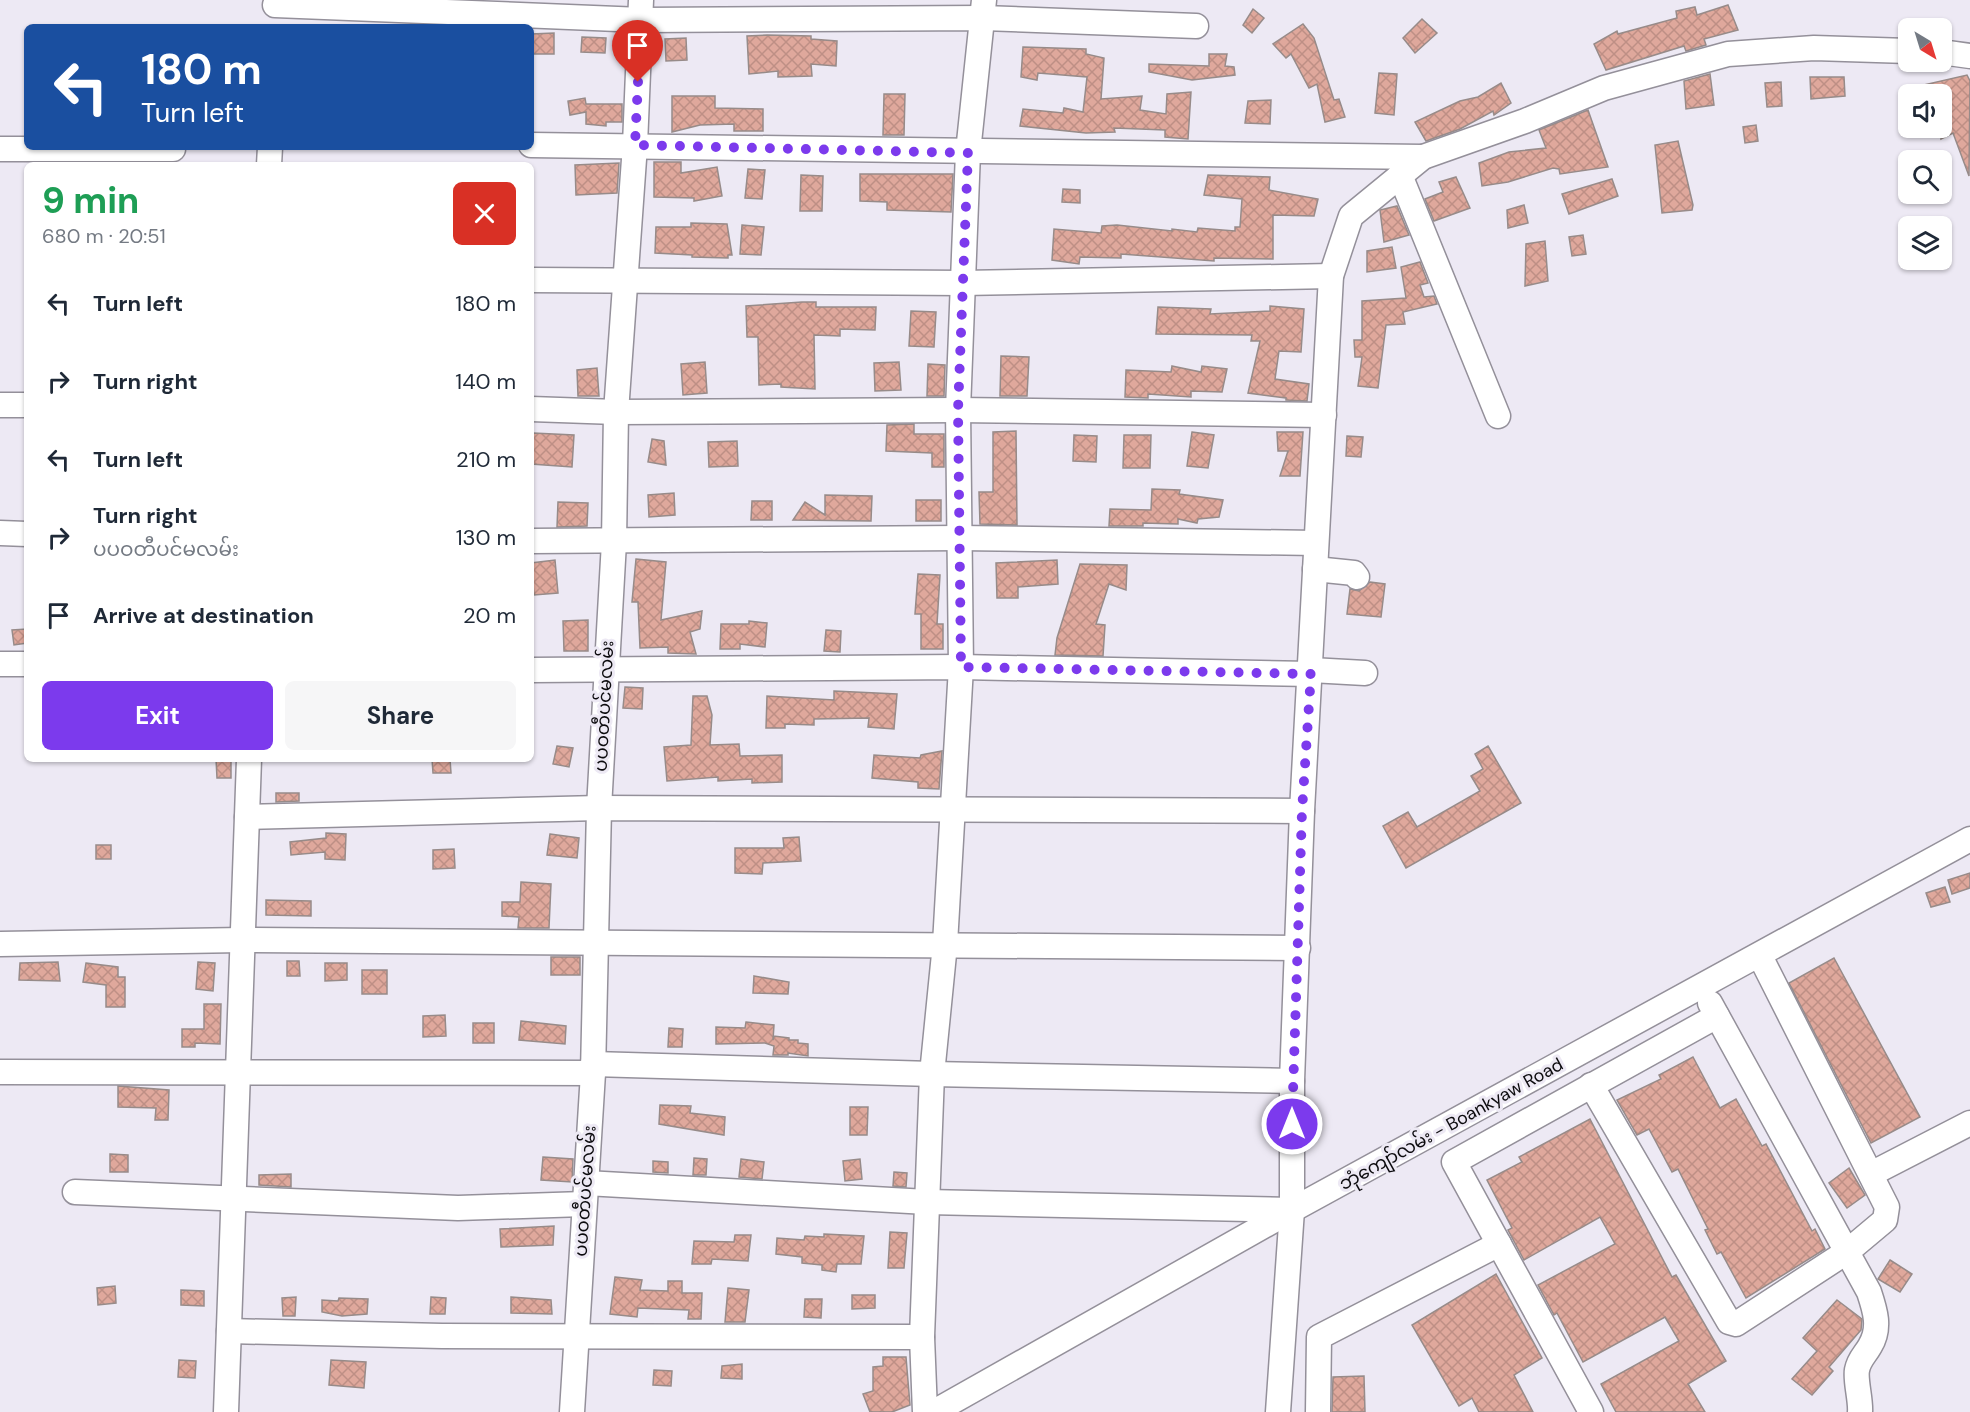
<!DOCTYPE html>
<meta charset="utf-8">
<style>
:root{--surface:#fff;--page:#f6f6f7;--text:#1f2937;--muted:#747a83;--accent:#7c3aed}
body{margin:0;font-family:"DM Sans","Noto Sans Myanmar",sans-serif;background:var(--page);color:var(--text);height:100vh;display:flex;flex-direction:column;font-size:22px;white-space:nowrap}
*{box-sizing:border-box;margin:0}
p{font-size:20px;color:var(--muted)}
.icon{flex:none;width:33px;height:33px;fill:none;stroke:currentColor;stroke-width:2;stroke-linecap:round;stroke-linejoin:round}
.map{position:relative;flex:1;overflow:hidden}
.sheet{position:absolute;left:24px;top:162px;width:510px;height:600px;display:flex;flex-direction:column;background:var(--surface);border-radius:9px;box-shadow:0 2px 4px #0004}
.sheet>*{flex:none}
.guide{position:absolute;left:24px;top:24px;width:510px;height:126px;border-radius:9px;box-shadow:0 2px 4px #0004;background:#1a4fa0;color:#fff;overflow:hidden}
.needle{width:39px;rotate:142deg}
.fabs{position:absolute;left:1898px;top:18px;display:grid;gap:12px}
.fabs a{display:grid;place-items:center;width:54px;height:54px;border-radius:9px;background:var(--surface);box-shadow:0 2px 4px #0004;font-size:30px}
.pin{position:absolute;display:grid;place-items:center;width:51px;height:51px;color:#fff;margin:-62px -26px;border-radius:50% 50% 50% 0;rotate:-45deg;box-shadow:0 0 6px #0007}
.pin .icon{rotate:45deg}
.me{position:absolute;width:66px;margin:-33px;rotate:0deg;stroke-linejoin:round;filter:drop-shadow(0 0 4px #0008)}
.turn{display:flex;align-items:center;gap:21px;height:126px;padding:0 18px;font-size:27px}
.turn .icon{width:78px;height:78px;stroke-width:2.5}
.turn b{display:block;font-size:42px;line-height:51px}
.round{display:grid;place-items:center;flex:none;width:63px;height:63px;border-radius:9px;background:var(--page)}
.overview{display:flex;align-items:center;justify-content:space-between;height:102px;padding:0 18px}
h1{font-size:36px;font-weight:700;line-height:45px;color:#1e9e55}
.action{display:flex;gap:12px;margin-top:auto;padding:12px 18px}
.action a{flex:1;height:69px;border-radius:9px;background:var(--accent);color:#fff;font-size:24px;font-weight:700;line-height:69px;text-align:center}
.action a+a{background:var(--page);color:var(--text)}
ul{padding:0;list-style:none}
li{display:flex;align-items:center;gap:18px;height:78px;padding:0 18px}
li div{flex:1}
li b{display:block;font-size:22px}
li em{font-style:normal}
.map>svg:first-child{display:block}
</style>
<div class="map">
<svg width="1970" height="1412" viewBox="0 0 1970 1412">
<defs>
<pattern id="building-cross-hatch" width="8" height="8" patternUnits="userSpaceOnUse" patternTransform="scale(1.5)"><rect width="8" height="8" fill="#dfa89c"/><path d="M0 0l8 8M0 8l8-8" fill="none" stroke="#be8f85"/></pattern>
</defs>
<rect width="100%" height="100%" fill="#ede9f4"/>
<g fill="url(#building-cross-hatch)" stroke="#978b89" stroke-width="1.5">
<polygon points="1728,5 1738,30 1704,39 1706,45 1686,51 1684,46 1606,70 1594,44 1617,31 1618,34 1677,18 1676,11 1695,7 1697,15"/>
<polygon points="1253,9 1264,18 1252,33 1243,25"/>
<polygon points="1422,19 1437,33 1415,53 1403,38"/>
<polygon points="1303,24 1314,38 1334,100 1339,99 1345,117 1325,122 1317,84 1309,88 1291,54 1286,58 1273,44"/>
<polygon points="554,33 554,54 531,54 531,34"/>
<polygon points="767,35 811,36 811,39 837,41 836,66 811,64 812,76 778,77 778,71 749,74 747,36"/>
<polygon points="582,37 606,38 605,53 581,52"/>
<polygon points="686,38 687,60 666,61 665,39"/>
<polygon points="1023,47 1086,49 1086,54 1104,58 1101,99 1142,96 1140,110 1166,114 1167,94 1191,92 1188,139 1165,137 1165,130 1114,128 1115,132 1086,133 1020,126 1023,109 1063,113 1064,108 1083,112 1087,77 1038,73 1037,80 1021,77"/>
<polygon points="1209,54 1227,54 1225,66 1234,67 1235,75 1192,80 1149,72 1149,64 1209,66"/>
<polygon points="1379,73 1397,74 1394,115 1375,113"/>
<polygon points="1710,74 1714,105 1686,109 1684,81"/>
<polygon points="1967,75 1970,81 1969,176 1953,133 1941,139 1941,94 1907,94 1906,89"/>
<polygon points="1810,77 1844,77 1845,96 1811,99"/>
<polygon points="1781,82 1782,106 1767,107 1765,83"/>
<polygon points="1501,83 1511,103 1494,115 1493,111 1460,129 1426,141 1415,122 1460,101 1478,97"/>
<polygon points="884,94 905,94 904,135 883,135"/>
<polygon points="672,96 715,96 715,108 763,109 763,131 734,131 734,124 700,125 672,132"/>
<polygon points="585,98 586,104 622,104 622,122 606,122 606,126 586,124 586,112 570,115 568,101"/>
<polygon points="1271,100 1270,124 1245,123 1248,101"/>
<polygon points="1588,110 1608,167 1560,174 1559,169 1553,168 1508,182 1482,186 1479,163 1509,152 1546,148 1539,130"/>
<polygon points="1756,125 1758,141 1745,143 1743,127"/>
<polygon points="1678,141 1693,205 1692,210 1662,213 1655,145"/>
<polygon points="654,162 681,162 681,173 717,167 722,196 694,201 694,198 654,197"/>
<polygon points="619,163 617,193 576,195 575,165"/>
<polygon points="748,169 765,170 762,199 745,198"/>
<polygon points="860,174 953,174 951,212 887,210 887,202 860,201"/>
<polygon points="801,175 823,176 822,211 800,211"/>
<polygon points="1208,175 1270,177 1269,190 1318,199 1314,216 1273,215 1273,259 1214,258 1214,261 1121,254 1121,258 1080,257 1079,264 1052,260 1054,229 1101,233 1102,226 1117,225 1172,231 1172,229 1197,232 1198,228 1235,231 1235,227 1240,227 1242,199 1204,195"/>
<polygon points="1456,177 1470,208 1434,221 1425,199 1443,192 1439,182"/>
<polygon points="1612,179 1618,196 1569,214 1562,194"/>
<polygon points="1063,189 1080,190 1080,203 1062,202"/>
<polygon points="1524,205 1528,223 1508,228 1507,210"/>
<polygon points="1397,206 1409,235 1384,242 1380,210"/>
<polygon points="691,223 727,224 732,255 728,255 728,258 692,257 692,255 655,253 656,227 691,227"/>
<polygon points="742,225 764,227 761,255 740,254"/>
<polygon points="1583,235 1586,254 1572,256 1569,237"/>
<polygon points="1545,241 1548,281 1525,286 1526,244"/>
<polygon points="1392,247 1396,268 1367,272 1367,251"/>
<polygon points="1420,262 1428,283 1420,285 1424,297 1434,296 1437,304 1403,312 1405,324 1386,325 1378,388 1358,386 1362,357 1355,357 1354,340 1362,340 1362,301 1406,298 1401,267"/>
<polygon points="802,302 816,302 816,307 876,307 875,330 840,329 840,336 814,335 815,389 781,387 781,384 759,385 758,337 747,337 746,306"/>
<polygon points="1270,306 1304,309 1301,352 1279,351 1275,379 1309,384 1307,401 1286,400 1286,398 1248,393 1260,341 1251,341 1252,335 1156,334 1158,307 1211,309 1210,314 1270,311"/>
<polygon points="911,311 936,312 934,347 909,346"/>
<polygon points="1001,356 1029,357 1027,396 1000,396"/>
<polygon points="705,362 707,393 683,395 681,364"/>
<polygon points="899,362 901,390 875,391 874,363"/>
<polygon points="928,364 945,365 944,396 927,396"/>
<polygon points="1172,366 1201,372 1202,366 1227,369 1222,392 1191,391 1191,397 1148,394 1148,398 1125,397 1126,370 1171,372"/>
<polygon points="597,368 599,396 578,396 577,370"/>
<polygon points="914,424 914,434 944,434 944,467 932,467 932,453 886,451 887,425"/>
<polygon points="1016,431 1017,525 980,524 979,492 993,492 993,432"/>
<polygon points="1192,432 1214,435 1208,468 1187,466"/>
<polygon points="1277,432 1303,432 1300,476 1280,476 1288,451 1278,451"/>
<polygon points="533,433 574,435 572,467 531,464"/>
<polygon points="1074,435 1097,436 1096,462 1073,461"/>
<polygon points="1124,435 1151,435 1150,468 1123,468"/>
<polygon points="1347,436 1363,437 1361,457 1346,456"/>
<polygon points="652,439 664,441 666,465 648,462"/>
<polygon points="737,441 738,466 709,467 708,442"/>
<polygon points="1152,489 1180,490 1179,494 1223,500 1219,517 1198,519 1197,523 1178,519 1178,524 1143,523 1143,526 1109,526 1110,509 1151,510"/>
<polygon points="674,493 675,515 649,517 648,495"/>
<polygon points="825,495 872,496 871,521 793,520 805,502 825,515"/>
<rect x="916" y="500" width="25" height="21"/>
<polygon points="752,501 772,501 772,520 751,520"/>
<polygon points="558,502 588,503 587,526 557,527"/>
<polygon points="636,559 666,562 661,620 702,611 700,629 690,632 696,654 668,653 668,647 640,648 638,602 632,602"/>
<polygon points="555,560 558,593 534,595 531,563"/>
<polygon points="1057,560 1058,584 1018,587 1018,598 997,598 996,563"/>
<polygon points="1080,564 1127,565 1126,590 1109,584 1096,624 1105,625 1103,656 1055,655 1057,638"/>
<polygon points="918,574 940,575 937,624 943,624 943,649 921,649 921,614 915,614"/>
<polygon points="1370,582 1385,584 1381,617 1347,614 1350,589 1359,591"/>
<polygon points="588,620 588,651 564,651 563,621"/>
<polygon points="749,621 767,623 765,647 740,644 740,649 720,649 721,624 749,624"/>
<polygon points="27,629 27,643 14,645 12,630"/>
<polygon points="826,630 841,631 840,652 824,651"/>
<polygon points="625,687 643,688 642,709 623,708"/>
<polygon points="834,691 897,694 894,729 868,727 869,718 814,719 814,725 785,724 785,728 766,728 767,696 834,700"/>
<polygon points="693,696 707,696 712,715 710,745 739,744 740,756 782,755 782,782 752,783 752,779 718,781 718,777 667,781 664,747 691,745"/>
<polygon points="557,746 573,748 569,767 553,764"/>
<polygon points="1488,746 1521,803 1406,868 1383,826 1408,812 1417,827 1480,791 1471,776 1483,769 1475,754"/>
<polygon points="942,751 939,789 918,788 918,782 872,778 874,755 920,758 921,755"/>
<polygon points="216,759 231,759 231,778 217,778"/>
<polygon points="432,759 450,759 451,773 433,773"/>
<polygon points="276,793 299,793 299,801 276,802"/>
<polygon points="326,833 346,834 345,860 325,859 325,852 291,855 290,842 326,838"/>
<polygon points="550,834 579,838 577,858 547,855"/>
<polygon points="799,837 801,861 763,863 762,874 735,873 735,848 784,848 783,838"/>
<rect x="96" y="845" width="15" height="14"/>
<polygon points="454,849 455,868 433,869 433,850"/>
<polygon points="1970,873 1970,888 1952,894 1948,880"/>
<polygon points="521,882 551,884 549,928 518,928 519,917 502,916 502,902 520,902"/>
<polygon points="1945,887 1950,902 1931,907 1926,893"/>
<polygon points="266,900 311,901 311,916 266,915"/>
<rect x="551" y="957" width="29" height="18"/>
<polygon points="1834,958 1920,1117 1871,1143 1789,983"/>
<polygon points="287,961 299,961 300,976 287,976"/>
<polygon points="58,962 60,981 19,980 20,963"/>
<polygon points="198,962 215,963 213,991 196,989"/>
<polygon points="86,963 118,967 118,977 125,977 125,1007 106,1007 106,985 83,982"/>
<polygon points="325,963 347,963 347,980 325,981"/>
<rect x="362" y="970" width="25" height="24"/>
<polygon points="754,976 789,982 788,994 753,993"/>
<polygon points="204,1004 221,1004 220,1044 195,1043 195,1047 182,1047 182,1029 204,1029"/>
<polygon points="445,1015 446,1036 423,1037 423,1016"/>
<polygon points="521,1021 566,1026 565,1044 519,1040"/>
<polygon points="746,1022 774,1025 773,1040 774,1036 789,1038 789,1040 798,1040 798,1043 808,1044 808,1056 788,1053 788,1055 773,1055 774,1046 765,1043 716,1044 716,1027 745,1028"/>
<rect x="473" y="1023" width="21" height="20"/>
<polygon points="669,1028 683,1029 682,1047 668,1047"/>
<polygon points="1693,1057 1720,1108 1736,1099 1762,1146 1766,1144 1812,1231 1815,1229 1825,1249 1746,1298 1721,1252 1717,1254 1705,1230 1708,1229 1678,1169 1672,1172 1649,1129 1637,1135 1617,1100 1661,1079 1659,1075"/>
<polygon points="118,1086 169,1090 168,1120 155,1120 156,1108 118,1107"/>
<polygon points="660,1105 691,1106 690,1113 725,1117 724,1135 659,1124"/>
<polygon points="850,1107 868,1107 867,1135 850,1135"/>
<polygon points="1590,1119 1672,1277 1676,1275 1726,1361 1688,1384 1705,1412 1616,1412 1601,1384 1679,1341 1665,1317 1583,1362 1557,1313 1554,1315 1538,1285 1615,1244 1600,1217 1524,1260 1508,1230 1512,1228 1487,1180 1522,1162 1519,1157"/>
<polygon points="110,1154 128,1155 128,1172 110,1172"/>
<polygon points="543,1157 573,1159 572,1182 541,1180"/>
<polygon points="694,1158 707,1159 706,1175 693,1175"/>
<polygon points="741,1159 764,1162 762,1179 739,1177"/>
<polygon points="860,1159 862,1179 845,1181 843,1161"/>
<polygon points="653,1161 668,1162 668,1173 653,1172"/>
<polygon points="1849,1168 1865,1195 1847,1208 1829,1183"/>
<polygon points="894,1172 907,1173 906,1187 893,1186"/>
<polygon points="291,1174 291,1187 259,1185 259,1175"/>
<polygon points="554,1226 553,1245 501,1247 500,1229"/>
<polygon points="890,1232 907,1233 904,1268 888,1268"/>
<polygon points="824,1234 864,1236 861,1264 837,1264 836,1272 822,1270 822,1265 802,1263 802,1257 776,1254 777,1238 804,1240 805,1236 824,1237"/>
<polygon points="735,1235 751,1235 748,1261 712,1259 711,1264 692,1264 694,1241 734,1242"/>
<polygon points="1890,1260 1912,1274 1900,1292 1878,1279"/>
<polygon points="1496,1274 1542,1358 1514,1375 1533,1412 1479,1412 1472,1398 1459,1406 1412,1325"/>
<polygon points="615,1277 642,1280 640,1290 668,1291 668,1281 682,1281 682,1293 702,1293 701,1319 688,1319 689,1310 638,1308 637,1317 610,1314"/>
<polygon points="115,1286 116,1303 98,1305 97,1288"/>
<polygon points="728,1288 749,1290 745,1322 725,1322"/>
<polygon points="181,1290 204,1291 204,1306 181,1305"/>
<polygon points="852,1295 875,1295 875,1308 852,1309"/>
<polygon points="296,1297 295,1316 283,1316 282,1298"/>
<polygon points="431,1297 446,1298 445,1314 430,1314"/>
<polygon points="511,1297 551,1300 552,1314 511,1313"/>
<polygon points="339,1298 368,1299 367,1314 342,1316 322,1312 322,1300 338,1301"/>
<polygon points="805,1299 822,1299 821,1318 804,1317"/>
<polygon points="1837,1300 1862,1319 1861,1330 1829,1367 1833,1371 1812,1395 1792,1379 1817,1351 1803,1338"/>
<polygon points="883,1357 906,1357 910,1405 892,1412 870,1412 863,1394 873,1391 873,1367 883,1366"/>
<polygon points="179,1360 196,1361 195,1378 178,1377"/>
<polygon points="331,1360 366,1362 364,1388 329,1385"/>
<polygon points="742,1364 742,1379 721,1378 722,1366"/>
<polygon points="654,1370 672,1371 671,1386 653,1385"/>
<polygon points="1364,1376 1365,1412 1332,1412 1333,1377"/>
</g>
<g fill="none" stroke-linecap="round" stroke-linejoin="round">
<g stroke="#94909a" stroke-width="27">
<g id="minor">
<polyline points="275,5 642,20 983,18 1196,26"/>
<polyline points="1941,52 1970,56"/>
<polyline points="531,145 1423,157"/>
<polyline points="0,149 173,149"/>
<polyline points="269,165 270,147"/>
<polyline points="1400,175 1498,416"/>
<polyline points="531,280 962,283 1331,276"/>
<polyline points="0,405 27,405"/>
<polyline points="531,409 616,412 958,410 1324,415"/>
<polyline points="0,533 27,534"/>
<polyline points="531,541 959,538 1316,543"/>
<polyline points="1315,569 1354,573 1357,577"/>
<polyline points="0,664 27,664"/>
<polyline points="531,670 961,667 1311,674"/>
<polyline points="1311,670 1365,673"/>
<polyline points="247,817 599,808 1302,811"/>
<polyline points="0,944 242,940 1298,948"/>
<path d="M1710,1003L1869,1292C1875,1310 1881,1328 1870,1346C1865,1355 1859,1359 1857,1370C1855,1380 1861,1400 1860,1412"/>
<polyline points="593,1064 932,1074 1292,1081"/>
<polyline points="0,1072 593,1073"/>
<polyline points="1591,1085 1729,1322 1736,1324 1848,1251 1885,1220 1887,1207 1760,956"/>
<polyline points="1871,1174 1970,1123"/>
<polyline points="586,1183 927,1202 1292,1210"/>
<polyline points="75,1192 458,1208 584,1204"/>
<polyline points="229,1331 442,1336 922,1337"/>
<polyline points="226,1412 249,759"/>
<polyline points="572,1412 593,1073 599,808 614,542 616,412 635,145 641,0"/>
<polyline points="925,1412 922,1337 932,1074 945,944 961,667 958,410 968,152 984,0"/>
<polyline points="934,1412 1292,1210 1970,839"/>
<polyline points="1278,1412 1292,1210 1292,1081 1302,811 1331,276 1351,216 1423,157 1525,121 1604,88 1728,54 1814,48 1908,51"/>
<polyline points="1318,1412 1319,1337 1499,1244"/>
<polyline points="1591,1412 1454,1162 1717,1016"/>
</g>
</g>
<use href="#minor" stroke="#fff" stroke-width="24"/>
</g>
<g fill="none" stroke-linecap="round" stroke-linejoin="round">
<polyline stroke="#7c3aed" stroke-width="10" stroke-dasharray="0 18" points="638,82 635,145 968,153 958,410 961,667 1311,674 1302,811 1292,1124"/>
</g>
<g text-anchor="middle" stroke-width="6" stroke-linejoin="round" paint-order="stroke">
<g font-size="18" fill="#0c0b0e" stroke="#ede9f4">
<text transform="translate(604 706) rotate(-87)" y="6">ပပဝတီပင်မလမ်း</text>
<text transform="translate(1451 1124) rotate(-29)" y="6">ဘုံကျော်လမ်း - Boankyaw Road</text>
<text transform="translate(585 1191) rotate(-86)" y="6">ပပဝတီပင်မလမ်း</text>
</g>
</g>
</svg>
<div class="fabs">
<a><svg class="needle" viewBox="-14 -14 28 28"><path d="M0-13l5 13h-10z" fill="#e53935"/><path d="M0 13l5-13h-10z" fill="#747a83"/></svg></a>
<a><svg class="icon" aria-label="sound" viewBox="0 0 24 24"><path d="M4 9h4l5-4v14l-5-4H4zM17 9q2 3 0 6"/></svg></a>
<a><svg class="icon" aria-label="search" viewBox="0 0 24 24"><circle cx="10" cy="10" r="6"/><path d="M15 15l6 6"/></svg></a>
<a><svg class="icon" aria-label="layers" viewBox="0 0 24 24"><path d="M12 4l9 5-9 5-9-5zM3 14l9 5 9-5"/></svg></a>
</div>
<div class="pin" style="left:638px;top:82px;background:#d93025"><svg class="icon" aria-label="arrive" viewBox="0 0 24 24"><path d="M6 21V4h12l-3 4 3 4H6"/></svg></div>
<svg class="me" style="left:1292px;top:1124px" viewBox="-20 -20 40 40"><circle r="17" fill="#7c3aed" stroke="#fff" stroke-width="3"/><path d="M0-11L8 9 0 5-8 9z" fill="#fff"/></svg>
<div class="guide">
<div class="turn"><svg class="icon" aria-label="left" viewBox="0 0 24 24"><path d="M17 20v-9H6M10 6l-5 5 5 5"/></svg><div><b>180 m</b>Turn left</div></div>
</div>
<section class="sheet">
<div class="overview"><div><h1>9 min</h1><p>680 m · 20:51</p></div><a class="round" style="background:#d93025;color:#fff"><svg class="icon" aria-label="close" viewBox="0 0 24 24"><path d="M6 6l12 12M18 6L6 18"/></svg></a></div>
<ul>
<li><svg class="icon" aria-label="left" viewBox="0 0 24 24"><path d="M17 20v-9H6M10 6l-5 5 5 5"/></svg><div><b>Turn left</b></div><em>180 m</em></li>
<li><svg class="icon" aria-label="right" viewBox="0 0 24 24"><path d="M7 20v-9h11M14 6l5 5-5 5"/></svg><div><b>Turn right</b></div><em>140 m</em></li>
<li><svg class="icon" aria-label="left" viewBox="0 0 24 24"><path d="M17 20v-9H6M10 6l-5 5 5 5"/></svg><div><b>Turn left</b></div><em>210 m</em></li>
<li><svg class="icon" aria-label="right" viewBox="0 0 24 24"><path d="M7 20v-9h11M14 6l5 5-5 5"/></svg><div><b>Turn right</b><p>ပပဝတီပင်မလမ်း</p></div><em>130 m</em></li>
<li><svg class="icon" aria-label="arrive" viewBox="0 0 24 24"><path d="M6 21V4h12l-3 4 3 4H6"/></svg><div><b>Arrive at destination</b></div><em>20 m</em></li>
</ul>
<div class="action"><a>Exit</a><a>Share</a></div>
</section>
</div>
